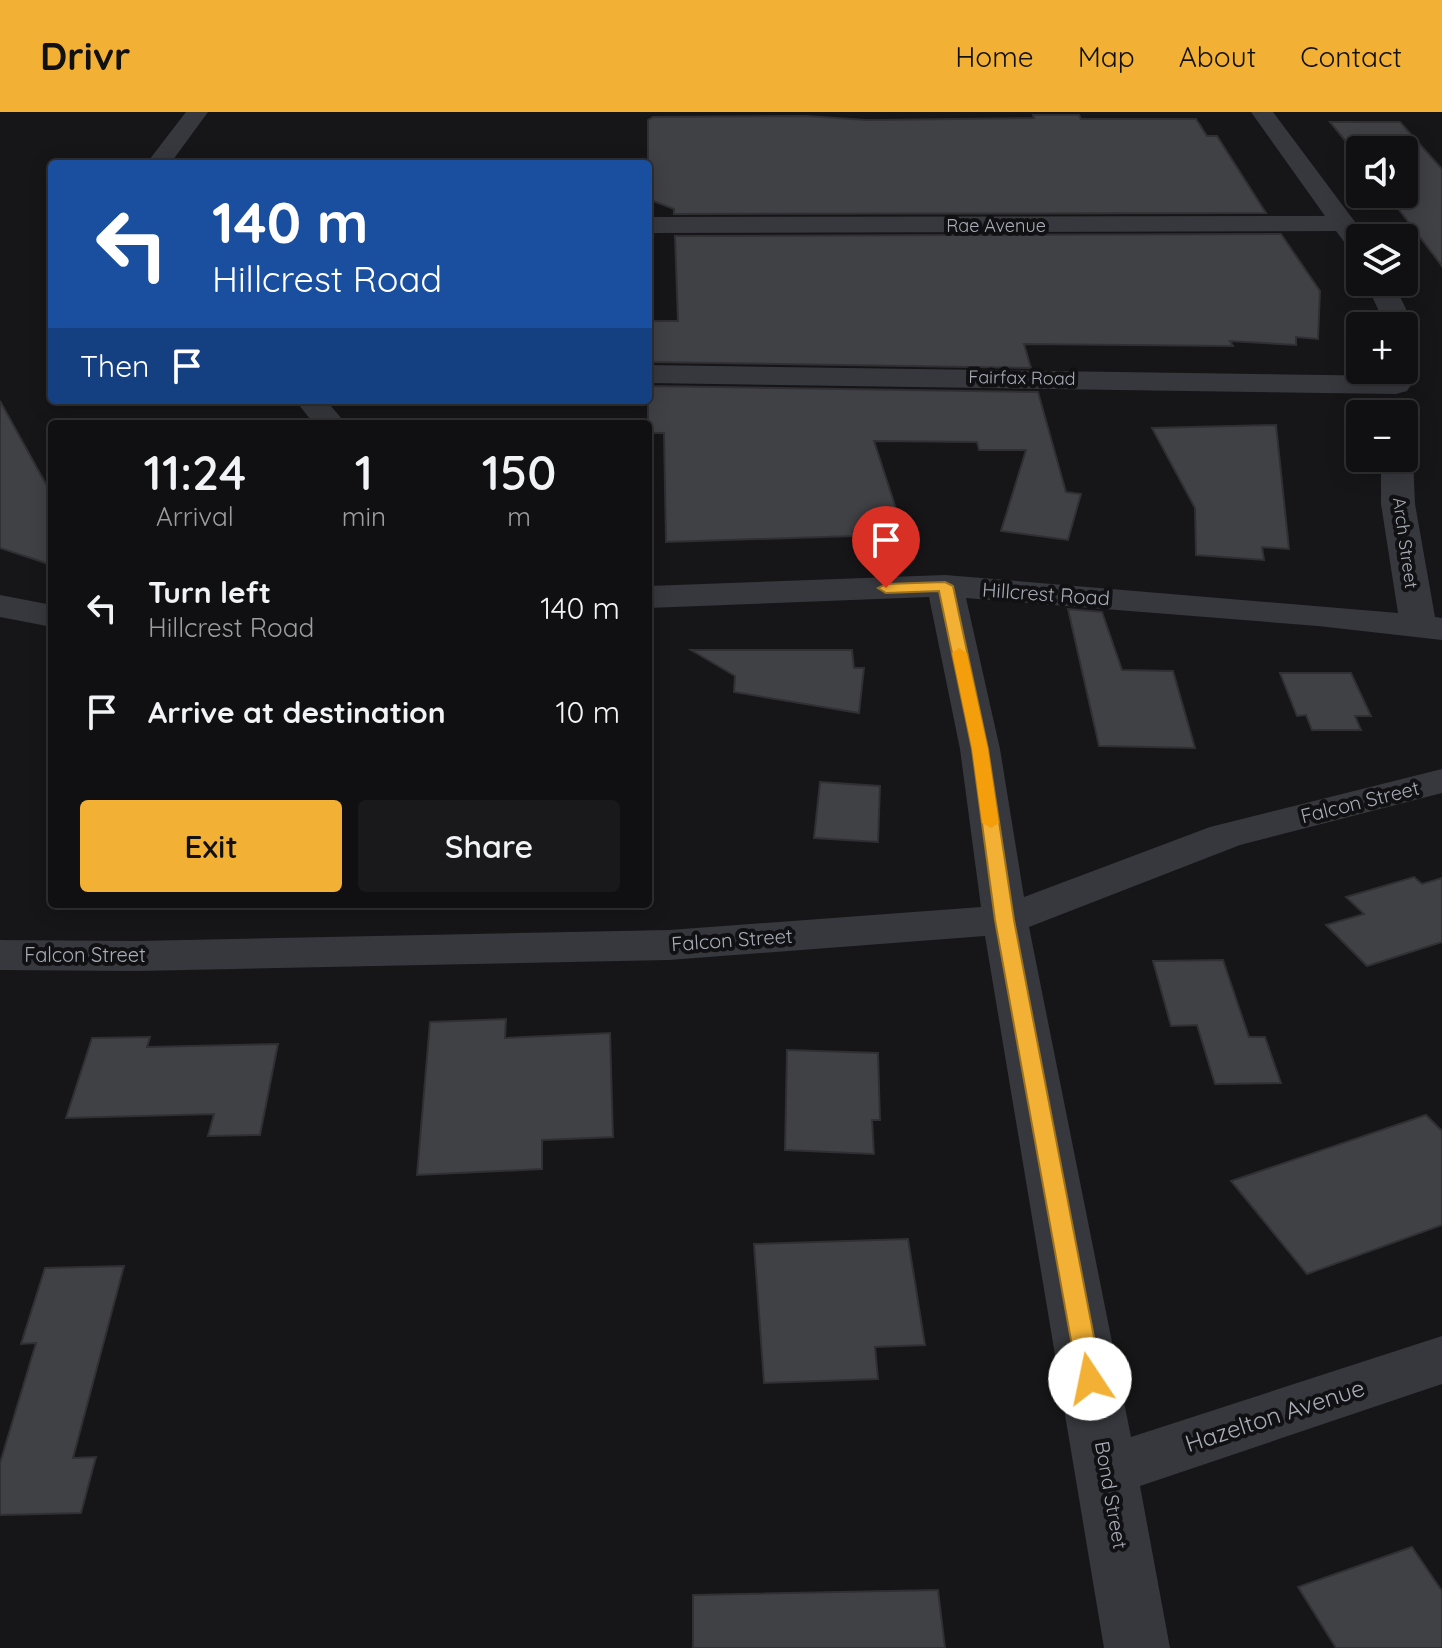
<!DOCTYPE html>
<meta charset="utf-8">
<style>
:root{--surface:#101012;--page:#19191b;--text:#f1f3f6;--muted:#9c9d9f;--line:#303032;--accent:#f2b134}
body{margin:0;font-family:Quicksand,sans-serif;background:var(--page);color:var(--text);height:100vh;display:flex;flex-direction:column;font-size:30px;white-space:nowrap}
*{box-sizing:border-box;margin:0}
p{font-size:26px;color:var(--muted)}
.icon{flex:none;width:44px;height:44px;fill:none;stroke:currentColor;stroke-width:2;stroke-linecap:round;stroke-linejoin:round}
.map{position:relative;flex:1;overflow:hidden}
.details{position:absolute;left:48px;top:308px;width:604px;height:488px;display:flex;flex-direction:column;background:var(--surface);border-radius:8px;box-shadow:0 4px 20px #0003,0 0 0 2px var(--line)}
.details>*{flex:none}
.guide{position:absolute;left:48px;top:48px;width:604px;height:244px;border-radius:8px;box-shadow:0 4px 20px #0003,0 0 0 2px var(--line);background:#1a4fa0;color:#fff;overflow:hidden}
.buttons{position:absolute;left:1346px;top:24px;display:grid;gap:16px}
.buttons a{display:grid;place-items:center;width:72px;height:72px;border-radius:8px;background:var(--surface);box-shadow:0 4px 20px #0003,0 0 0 2px var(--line);font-size:40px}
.pin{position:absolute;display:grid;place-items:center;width:68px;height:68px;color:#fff;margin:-82px -34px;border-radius:50% 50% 50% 0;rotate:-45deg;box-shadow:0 0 8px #0007}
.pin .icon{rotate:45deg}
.me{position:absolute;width:88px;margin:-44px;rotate:349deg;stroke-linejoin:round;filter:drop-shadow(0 0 6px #0008)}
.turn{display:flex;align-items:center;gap:28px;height:168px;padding:0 32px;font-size:36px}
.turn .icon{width:104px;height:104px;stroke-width:2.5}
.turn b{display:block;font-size:56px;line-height:68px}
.then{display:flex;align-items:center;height:76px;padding:0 32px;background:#0003;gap:16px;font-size:30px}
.eta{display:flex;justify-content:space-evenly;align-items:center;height:136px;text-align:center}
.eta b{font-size:48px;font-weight:600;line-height:56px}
.cta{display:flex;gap:16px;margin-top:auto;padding:16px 32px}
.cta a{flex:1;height:92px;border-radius:8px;background:var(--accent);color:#111;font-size:32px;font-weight:600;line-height:92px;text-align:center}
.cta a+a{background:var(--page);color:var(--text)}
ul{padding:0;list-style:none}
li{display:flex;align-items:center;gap:24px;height:104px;padding:0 32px}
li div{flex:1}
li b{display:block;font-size:30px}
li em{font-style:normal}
header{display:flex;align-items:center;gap:48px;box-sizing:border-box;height:112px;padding:0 40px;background:var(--accent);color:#111}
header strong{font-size:38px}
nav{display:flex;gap:44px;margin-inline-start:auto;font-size:28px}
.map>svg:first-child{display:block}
</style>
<header>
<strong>Drivr</strong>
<nav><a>Home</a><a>Map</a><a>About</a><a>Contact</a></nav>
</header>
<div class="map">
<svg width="1442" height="1536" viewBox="0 0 1442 1536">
<rect width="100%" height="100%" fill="#161618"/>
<g fill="#404145" stroke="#303034" stroke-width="2">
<polygon points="1033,3 1079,3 1081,7 1196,7 1207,24 1217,24 1266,101 674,102 674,97 648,87 648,8 653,5 806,4 867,8 1034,6"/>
<polygon points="1330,10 1400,10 1442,57 1442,154 1387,82 1404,82 1404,38 1360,38 1360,47"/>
<polygon points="1281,122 1320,179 1318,227 1296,225 1296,233 1230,229 1233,234 1024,232 1031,256 648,250 648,209 678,209 675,124"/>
<polygon points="648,274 1038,280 1066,380 1081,382 1068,428 1001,419 1026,338 979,338 977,330 874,329 903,418 853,420 854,424 666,430 664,321 648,321"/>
<polygon points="0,289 52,383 52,453 0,436"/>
<polygon points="1276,313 1289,437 1262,435 1264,448 1196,443 1195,396 1152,316"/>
<polygon points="1068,497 1102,500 1122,558 1173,559 1195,636 1099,634"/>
<polygon points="691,538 852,538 854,556 864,556 859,601 734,580 735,564"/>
<polygon points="1280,561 1351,561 1371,604 1355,604 1361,618 1312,618 1306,603 1297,604"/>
<polygon points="820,670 880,674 878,730 814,726"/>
<polygon points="1414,765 1422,772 1442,766 1442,830 1367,854 1326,813 1364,802 1346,785"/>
<polygon points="1223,848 1249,925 1265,925 1281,971 1215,972 1197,913 1171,914 1153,849"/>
<polygon points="506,907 505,926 610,921 613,1025 542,1028 542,1057 417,1063 430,910"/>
<polygon points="150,925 147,935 278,932 260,1023 208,1024 214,1002 66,1006 92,926"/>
<polygon points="787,938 878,941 880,1008 872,1008 874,1042 785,1038"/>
<polygon points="1426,1003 1442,1019 1442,1113 1307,1162 1231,1069"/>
<polygon points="908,1127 925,1233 875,1235 878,1267 764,1271 754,1132"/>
<polygon points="124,1154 73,1346 96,1345 81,1401 0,1403 0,1351 36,1231 21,1232 45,1156"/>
<polygon points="1412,1435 1442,1479 1442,1536 1336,1536 1298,1475"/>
<polygon points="938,1478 945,1536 693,1536 693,1483"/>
</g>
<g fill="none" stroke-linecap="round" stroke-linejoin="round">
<g fill="#37383d" fill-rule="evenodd">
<polygon points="186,0 208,0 170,52 146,52"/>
<polygon points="1251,0 1273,0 1367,126 1360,126 1360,137 1348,135 1336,119 648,121 648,105 1325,104"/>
<polygon points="1365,170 1393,170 1406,197 1404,217 1404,214 1378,214 1378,197"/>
<polygon points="648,253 1396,264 1407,267 1411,273 1407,279 1396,282 648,271"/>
<polygon points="295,288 326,288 346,312 314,312"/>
<polygon points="1404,338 1413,346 1415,392 1435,505 1442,506 1442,528 1318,514 966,486 1000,637 1024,785 1210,715 1442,657 1442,681 1240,733 1029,815 1131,1325 1442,1224 1442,1272 1140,1374 1170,1536 1104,1536 985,824 669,848 137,859 0,858 0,828 137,829 669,818 981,795 960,637 929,485 648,496 648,474 945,463 1398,501 1381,392 1381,346 1404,346"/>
<polygon points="0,483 52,493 52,515 0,505"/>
</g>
</g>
<polygon fill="#f2b134" stroke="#9d7322" stroke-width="2" points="945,470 953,474 988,637 1014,808 1102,1267 1099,1274 1090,1277 1082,1274 1078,1267 995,808 972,637 939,479 886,481 878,476 886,472"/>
<polygon fill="#f59e0b" points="959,536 967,541 988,637 999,711 991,716 982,711 972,637 952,541"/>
<g text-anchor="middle" stroke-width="8" stroke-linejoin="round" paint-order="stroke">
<g font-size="18" fill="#a8adb8" stroke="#111113">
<text x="996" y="120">Rae Avenue</text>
<text transform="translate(1022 266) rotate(1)" y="6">Fairfax Road</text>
<text transform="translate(1405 431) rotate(82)" y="6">Arch Street</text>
</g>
<g font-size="20" fill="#a8adb8" stroke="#111113">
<text transform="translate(1046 482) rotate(4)" y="7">Hillcrest Road</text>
<text transform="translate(1360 690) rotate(-14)" y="7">Falcon Street</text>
<text transform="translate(732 828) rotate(-4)" y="7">Falcon Street</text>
<text x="85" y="850">Falcon Street</text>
<text transform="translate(1111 1383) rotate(80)" y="7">Bond Street</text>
</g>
<g font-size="24" fill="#a8adb8" stroke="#111113">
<text transform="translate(1275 1304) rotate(-18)" y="8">Hazelton Avenue</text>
</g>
</g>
</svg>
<div class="buttons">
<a><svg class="icon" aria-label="sound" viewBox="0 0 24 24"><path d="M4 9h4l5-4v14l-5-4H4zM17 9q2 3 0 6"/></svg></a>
<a><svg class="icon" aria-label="layers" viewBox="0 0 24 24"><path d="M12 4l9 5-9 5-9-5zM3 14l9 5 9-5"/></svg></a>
<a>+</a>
<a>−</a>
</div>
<div class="pin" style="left:886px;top:476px;background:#d93025"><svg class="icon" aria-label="arrive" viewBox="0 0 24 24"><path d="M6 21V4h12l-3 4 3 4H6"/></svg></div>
<svg class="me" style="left:1090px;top:1267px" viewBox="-20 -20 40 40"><circle r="19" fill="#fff"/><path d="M0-13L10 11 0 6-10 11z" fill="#f2b134"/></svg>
<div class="guide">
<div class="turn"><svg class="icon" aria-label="left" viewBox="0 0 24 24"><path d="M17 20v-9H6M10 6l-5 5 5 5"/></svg><div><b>140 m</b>Hillcrest Road</div></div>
<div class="then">Then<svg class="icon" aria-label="arrive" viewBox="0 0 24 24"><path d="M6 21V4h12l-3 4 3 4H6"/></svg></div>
</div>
<section class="details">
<div class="eta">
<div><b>11:24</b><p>Arrival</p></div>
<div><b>1</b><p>min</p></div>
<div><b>150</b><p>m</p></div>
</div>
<ul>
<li><svg class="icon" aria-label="left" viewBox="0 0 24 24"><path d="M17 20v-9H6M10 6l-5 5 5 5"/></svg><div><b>Turn left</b><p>Hillcrest Road</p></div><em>140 m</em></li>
<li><svg class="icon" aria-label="arrive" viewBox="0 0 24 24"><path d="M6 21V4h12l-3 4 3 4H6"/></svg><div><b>Arrive at destination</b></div><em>10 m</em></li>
</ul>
<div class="cta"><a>Exit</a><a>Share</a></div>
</section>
</div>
